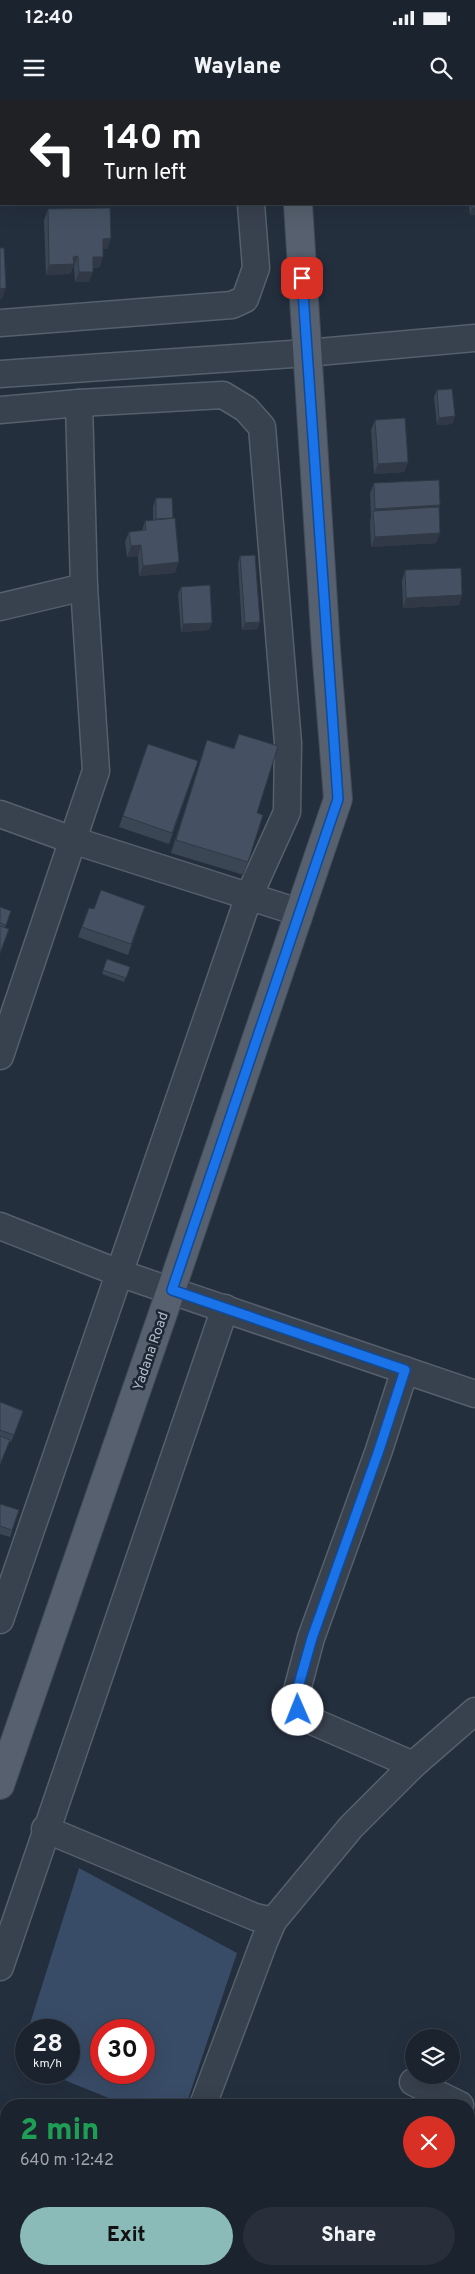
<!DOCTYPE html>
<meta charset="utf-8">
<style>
:root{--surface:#1b232e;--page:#282f3a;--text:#f1f3f6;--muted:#a0a4aa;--line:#39404a;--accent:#8bbbb9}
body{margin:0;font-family:Overpass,sans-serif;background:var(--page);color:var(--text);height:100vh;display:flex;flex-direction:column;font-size:19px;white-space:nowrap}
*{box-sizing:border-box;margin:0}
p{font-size:16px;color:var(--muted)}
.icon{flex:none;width:28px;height:28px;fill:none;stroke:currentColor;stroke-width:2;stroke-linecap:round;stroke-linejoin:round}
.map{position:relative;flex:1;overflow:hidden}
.drawer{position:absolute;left:0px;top:1999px;width:475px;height:176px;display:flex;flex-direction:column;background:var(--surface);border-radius:20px 20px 0 0;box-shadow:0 5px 20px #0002,0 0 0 1px var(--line)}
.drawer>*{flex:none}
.hud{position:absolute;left:0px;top:0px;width:475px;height:105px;box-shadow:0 5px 20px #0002,0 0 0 1px var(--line);background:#202124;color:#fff;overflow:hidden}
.fabs{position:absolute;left:405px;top:1929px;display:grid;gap:10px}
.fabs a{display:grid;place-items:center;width:55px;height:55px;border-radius:50%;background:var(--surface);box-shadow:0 5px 20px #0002,0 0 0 1px var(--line);font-size:25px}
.speed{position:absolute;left:15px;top:1919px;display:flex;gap:10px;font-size:25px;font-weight:700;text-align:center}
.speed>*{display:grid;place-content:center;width:65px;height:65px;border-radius:50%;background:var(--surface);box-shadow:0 5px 20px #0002,0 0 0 1px var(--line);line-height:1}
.speed small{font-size:12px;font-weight:400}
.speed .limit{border:8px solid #d22;background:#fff;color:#111}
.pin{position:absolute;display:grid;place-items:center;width:42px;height:42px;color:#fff;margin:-21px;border-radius:10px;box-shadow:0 2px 8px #0006}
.me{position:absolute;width:55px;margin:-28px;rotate:359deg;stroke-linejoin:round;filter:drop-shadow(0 0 4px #0008)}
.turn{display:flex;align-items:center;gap:18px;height:105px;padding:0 20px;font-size:22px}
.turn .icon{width:65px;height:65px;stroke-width:2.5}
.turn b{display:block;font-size:35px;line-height:42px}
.round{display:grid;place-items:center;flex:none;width:52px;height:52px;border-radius:26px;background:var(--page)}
.headline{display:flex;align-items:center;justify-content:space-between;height:85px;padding:0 20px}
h1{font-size:30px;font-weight:800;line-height:38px;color:#1e9e55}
.button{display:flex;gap:10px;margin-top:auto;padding:10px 20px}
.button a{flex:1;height:58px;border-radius:30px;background:var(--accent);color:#111;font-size:20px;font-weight:800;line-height:58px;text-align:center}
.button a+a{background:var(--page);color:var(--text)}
.status{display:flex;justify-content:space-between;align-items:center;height:35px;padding:0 25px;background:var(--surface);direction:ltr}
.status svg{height:14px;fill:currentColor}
header{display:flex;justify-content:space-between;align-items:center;height:65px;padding:0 20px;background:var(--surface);font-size:22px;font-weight:800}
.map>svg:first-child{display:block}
</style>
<div class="status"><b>12:40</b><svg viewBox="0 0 49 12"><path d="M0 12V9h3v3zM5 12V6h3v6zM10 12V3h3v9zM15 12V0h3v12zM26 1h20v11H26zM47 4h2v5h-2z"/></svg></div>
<header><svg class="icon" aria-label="menu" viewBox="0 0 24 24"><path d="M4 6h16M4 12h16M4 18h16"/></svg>Waylane<svg class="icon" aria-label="search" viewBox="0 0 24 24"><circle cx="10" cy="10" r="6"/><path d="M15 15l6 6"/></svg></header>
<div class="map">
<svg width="475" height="2174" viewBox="0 0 475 2174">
<rect width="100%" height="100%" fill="#242f3e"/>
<g fill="#394c67" fill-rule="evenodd">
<path d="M79,1768L237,1853L186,2005H126L47,1973L69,1972V1930H28ZM101,1930H144V1972H101Z"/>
<polygon points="26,1937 26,1964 19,1961"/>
</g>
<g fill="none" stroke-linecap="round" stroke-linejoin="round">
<g stroke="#565f6c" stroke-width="29">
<g id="minor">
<polyline points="49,0 49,1"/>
<polyline points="243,0 244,1"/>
<polyline points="0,28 1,28"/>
<polyline points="0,223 232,205 245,199 256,168 251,104"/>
<polyline points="0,274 307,253 475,238"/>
<polyline points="0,310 79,303 223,295 246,309 262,327 288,643 287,712 249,796 0,1520"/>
<polyline points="0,507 84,487"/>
<polyline points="0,714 72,740 298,812"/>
<polyline points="0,956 96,671 84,487 79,303"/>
<polyline points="0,1126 119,1173 475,1294"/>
<polyline points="405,1270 378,1353 311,1538 295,1598 298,1610 305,1618 413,1665"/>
<polyline points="45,1729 255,1817 273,1821 351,1727 413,1665 475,1611"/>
<polyline points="0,1867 225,1208"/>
<polyline points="413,1982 460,2005"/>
<polyline points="203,2005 264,1842 273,1821"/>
<polyline points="0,2052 6,2054"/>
<polyline points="0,2108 6,2110"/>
<polyline points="150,2169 162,2174"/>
<polyline points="280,2169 292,2174"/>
<polyline points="92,2174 94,2169"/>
</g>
</g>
<g stroke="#414a57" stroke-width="30">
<g id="major">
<polyline points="292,0 292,1"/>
<polyline points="0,1685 171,1190 338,699 326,549 298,104"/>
</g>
</g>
<use href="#minor" stroke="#38414e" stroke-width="26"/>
<use href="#major" stroke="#56606e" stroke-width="28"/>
</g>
<g fill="#3b4654">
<polygon points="461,0 475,0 475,70 474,70 474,1 462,1"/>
<polygon points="475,90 475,115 470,115 469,104 474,104"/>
<polygon points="48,109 111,138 107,149 103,149 100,167 93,168 89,182 75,182 74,167 73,167 70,174 46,175 44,120"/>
<polygon points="437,290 455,316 452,324 437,325 434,297"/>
<polygon points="375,320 408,362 404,372 374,374 371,330"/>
<polygon points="374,383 439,410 440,433 436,443 371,447 370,421 371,417 370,393"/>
<polygon points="156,398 175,473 139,476 138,456 127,457 125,442 129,432 142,431 145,421 153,420 153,406"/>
<polygon points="240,456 260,522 257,529 242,530 238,464"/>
<polygon points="405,470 462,495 459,505 403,508 402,481"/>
<polygon points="181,487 212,523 209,530 181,532 178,494"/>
<polygon points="239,634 257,713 248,762 244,775 171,753 207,640 234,648"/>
<polygon points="148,644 198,661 169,744 119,727"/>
<polygon points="145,806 128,855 78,837 89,808 94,809"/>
<polygon points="0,807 11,811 5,827 0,853"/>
<polygon points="107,859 130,867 124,882 102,874"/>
<polygon points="0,1302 23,1311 11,1342 9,1341 0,1365"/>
<polygon points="0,1404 19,1410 10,1437 0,1434"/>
</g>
<g fill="#303945">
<polygon points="472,108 475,108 475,115 470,115"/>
<polygon points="111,138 107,149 99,149 103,139"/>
<polygon points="78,156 74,167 73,167 70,174 46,175 49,165 73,157"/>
<polygon points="93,157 103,157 100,167 89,168"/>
<polygon points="79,172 93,172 89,182 75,182"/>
<polygon points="6,188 2,199 0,199 0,189"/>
<polygon points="455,316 452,324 437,325 439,318"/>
<polygon points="408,362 404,372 374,374 378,364"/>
<polygon points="440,405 437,416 373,413 375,409"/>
<polygon points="440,433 436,443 371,447 375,437"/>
<polygon points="141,445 138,456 127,457 131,446"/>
<polygon points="179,462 175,473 139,476 143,466"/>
<polygon points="462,495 459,505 403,508 406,498"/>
<polygon points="260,522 257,529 242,530 245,523"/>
<polygon points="212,523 209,530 181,532 183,524"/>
</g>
<g fill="#455162" stroke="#303945">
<polygon points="86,0 143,0 143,1 87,1"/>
<rect x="416" y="0" width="18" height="1"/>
<polygon points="466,0 475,0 475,35 474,1 466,1"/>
<polygon points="474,90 475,90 475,108 472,108 472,104 474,104"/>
<polygon points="110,108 111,138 103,139 103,157 93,157 93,172 79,172 78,156 73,157 74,164 49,165 48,109"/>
<polygon points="0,148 4,148 6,188 0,189"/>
<polygon points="452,289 455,316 439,318 437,290"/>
<polygon points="405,318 408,362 378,364 375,320"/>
<polygon points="439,380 440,405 375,409 374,383"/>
<polygon points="156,398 172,398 173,418 156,419"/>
<polygon points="439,407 440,433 375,437 373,411"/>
<polygon points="175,418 179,462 143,466 141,445 131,446 129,432 146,430 145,421"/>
<polygon points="255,455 260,522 245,523 240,456"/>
<polygon points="461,468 462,495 406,498 405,470"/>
<polygon points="210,485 212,523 183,524 181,487"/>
<polygon points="239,634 278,646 257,713 263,715 248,762 176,740 207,640 234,649"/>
<polygon points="148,644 198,661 172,733 123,716"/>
<polygon points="101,790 145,806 131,844 82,827 89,808 94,809"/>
<polygon points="0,807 11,811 6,825 0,823"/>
<polygon points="0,826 9,829 0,853"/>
<polygon points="107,859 130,867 126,878 103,870"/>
<polygon points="0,1302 23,1311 14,1335 0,1330"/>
<polygon points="0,1336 10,1340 1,1362 0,1361"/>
<polygon points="0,1404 19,1410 12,1430 0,1426"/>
</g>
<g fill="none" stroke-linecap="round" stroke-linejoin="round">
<g stroke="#114b97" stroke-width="12">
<polyline id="route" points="298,1610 295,1598 312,1538 378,1353 405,1270 172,1190 338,699 302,178"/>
</g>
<use href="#route" stroke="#1a73e8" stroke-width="9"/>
</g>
<g text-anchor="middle" stroke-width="5" stroke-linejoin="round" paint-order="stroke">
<g font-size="14" fill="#b4bcc9" stroke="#1d2633">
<text transform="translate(150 1251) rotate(-71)" y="5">Yadana Road</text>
</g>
</g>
</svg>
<div class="fabs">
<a><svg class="icon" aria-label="layers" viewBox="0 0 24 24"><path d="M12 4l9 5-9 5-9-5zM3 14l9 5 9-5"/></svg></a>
</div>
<div class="speed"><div>28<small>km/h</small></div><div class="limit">30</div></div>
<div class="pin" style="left:302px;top:178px;background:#d93025"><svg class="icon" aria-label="arrive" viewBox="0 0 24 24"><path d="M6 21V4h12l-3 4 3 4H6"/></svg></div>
<svg class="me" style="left:298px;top:1610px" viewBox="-20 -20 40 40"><circle r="19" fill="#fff"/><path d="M0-13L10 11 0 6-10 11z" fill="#1a73e8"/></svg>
<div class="hud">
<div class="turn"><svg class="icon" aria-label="left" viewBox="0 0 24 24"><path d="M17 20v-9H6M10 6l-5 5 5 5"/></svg><div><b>140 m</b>Turn left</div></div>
</div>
<section class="drawer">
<div class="headline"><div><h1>2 min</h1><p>640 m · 12:42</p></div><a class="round" style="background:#d93025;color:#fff"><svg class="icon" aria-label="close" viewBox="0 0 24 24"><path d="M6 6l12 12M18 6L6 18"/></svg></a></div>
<div class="button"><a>Exit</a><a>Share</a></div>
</section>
</div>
